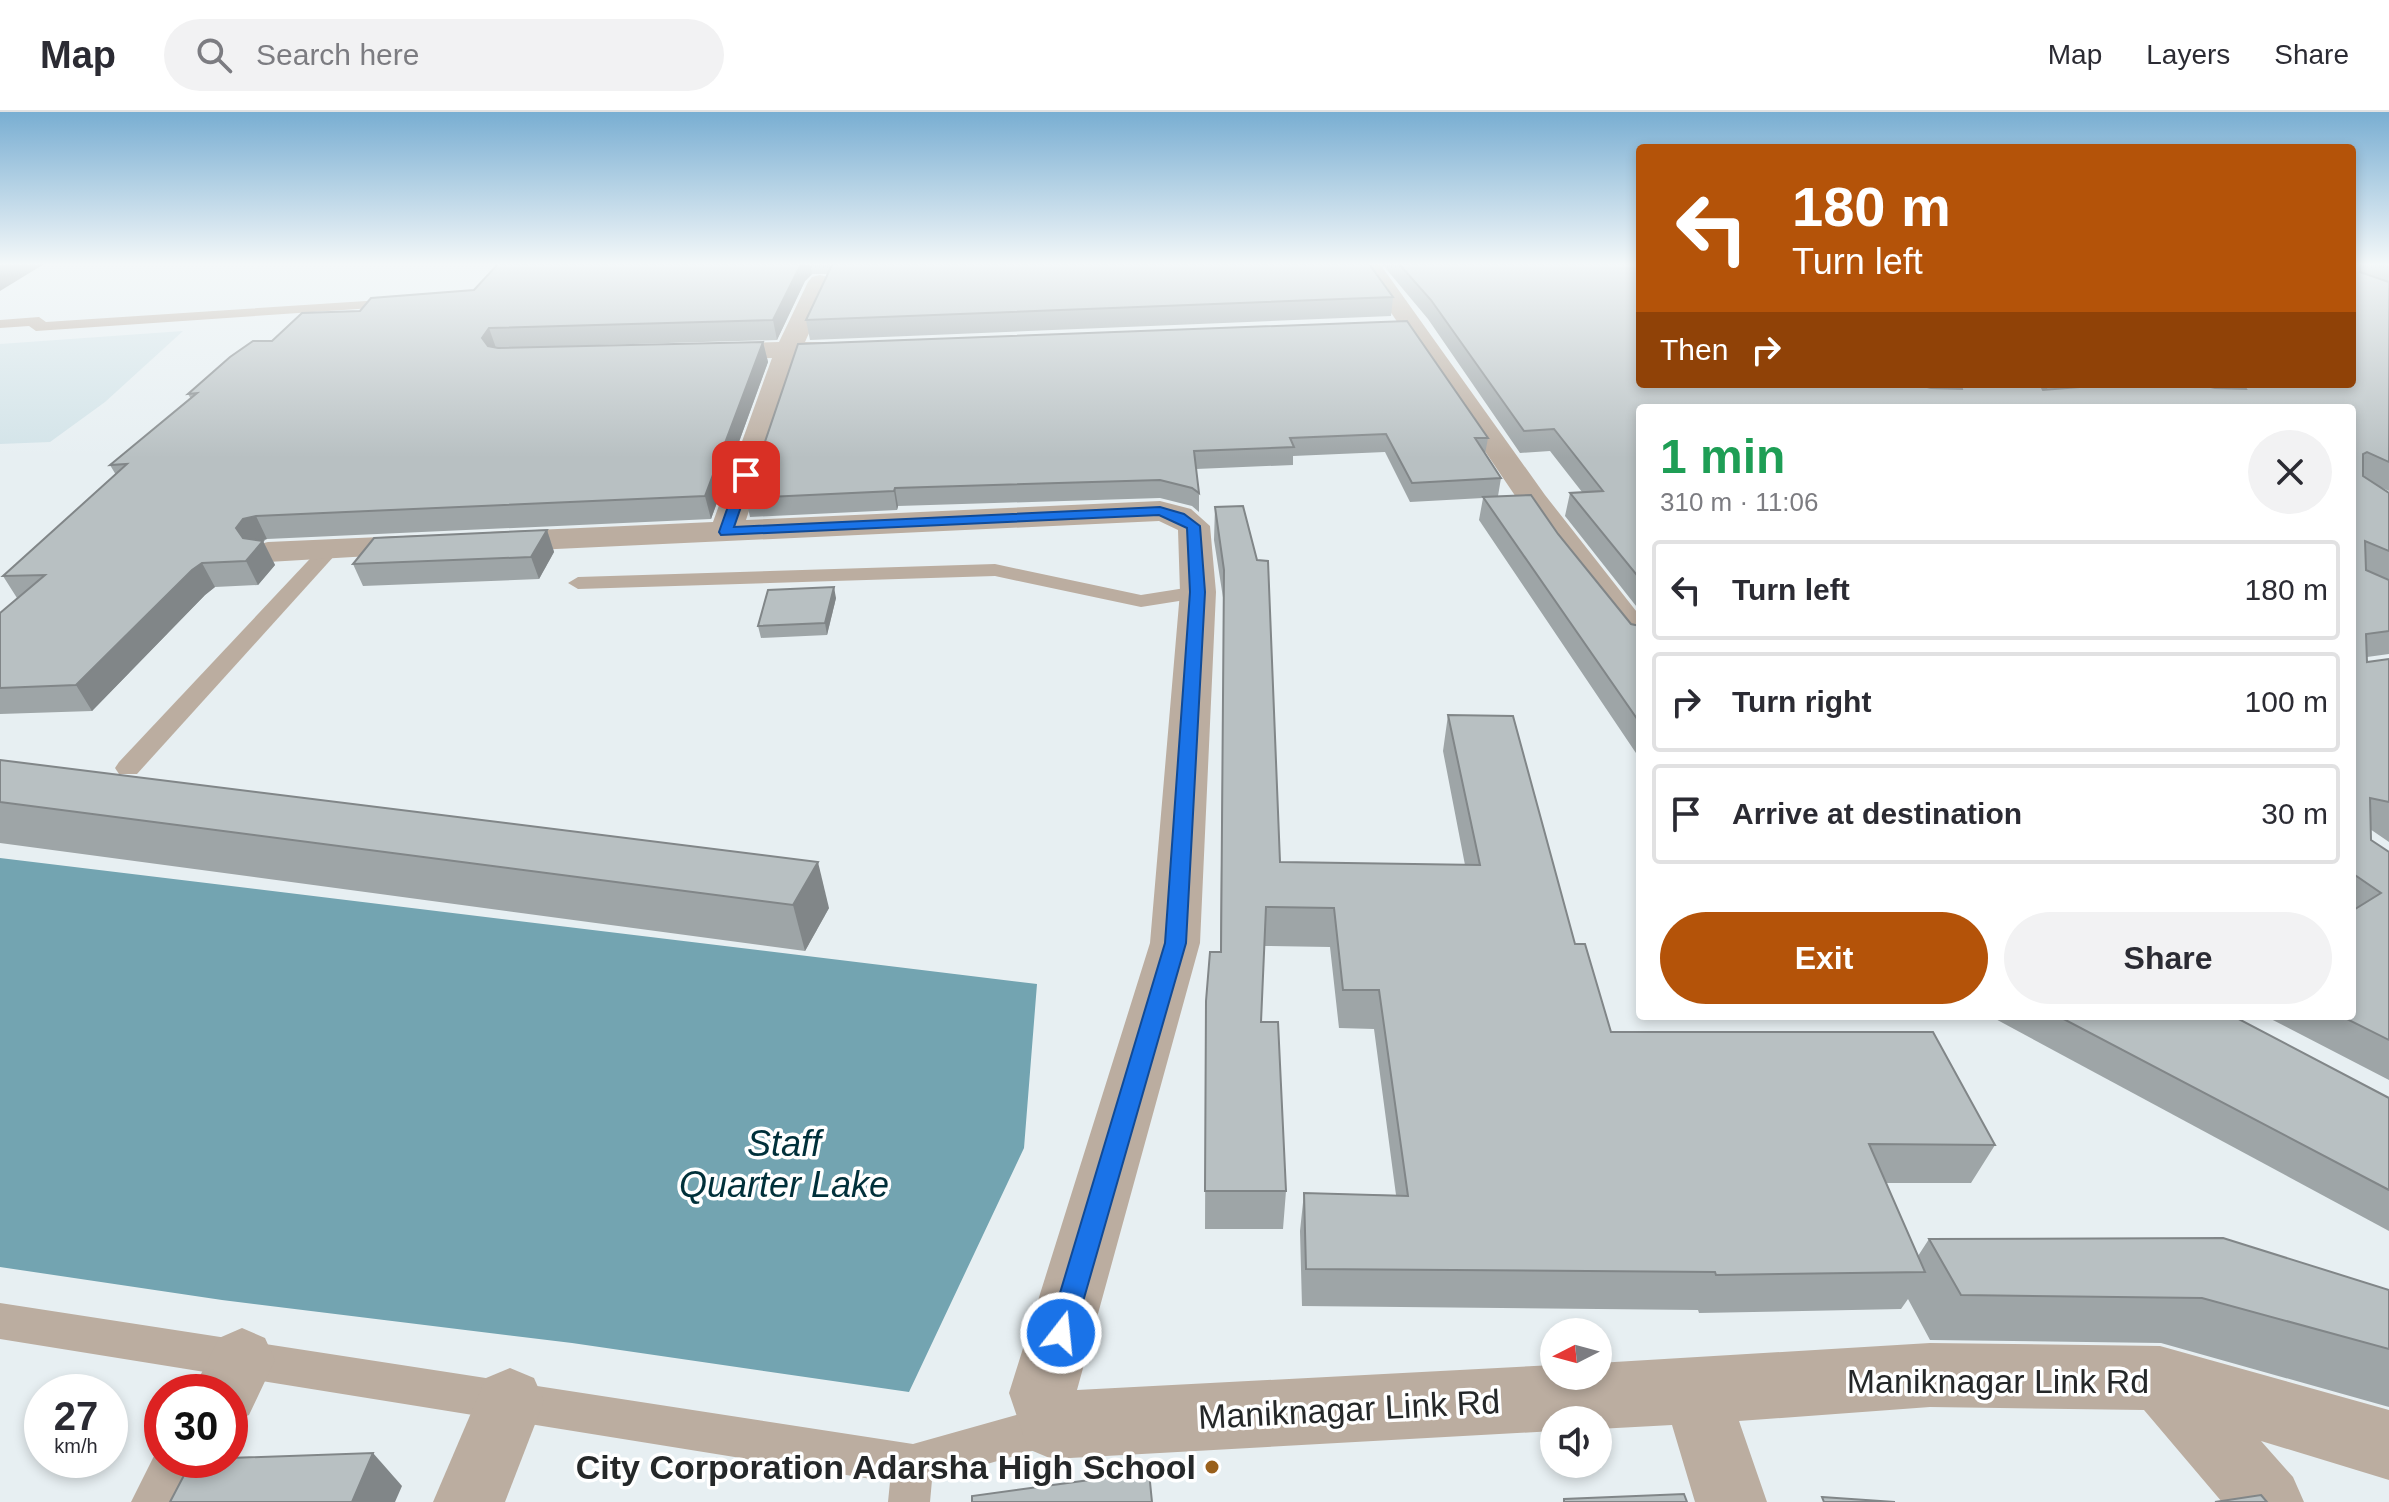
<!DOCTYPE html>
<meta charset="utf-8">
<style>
:root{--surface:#fff;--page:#f2f2f3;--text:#2b2b33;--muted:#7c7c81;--line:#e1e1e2;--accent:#b45309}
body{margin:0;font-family:Helvetica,sans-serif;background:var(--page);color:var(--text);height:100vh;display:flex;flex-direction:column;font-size:30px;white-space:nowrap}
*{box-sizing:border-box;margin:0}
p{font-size:26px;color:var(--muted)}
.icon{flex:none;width:44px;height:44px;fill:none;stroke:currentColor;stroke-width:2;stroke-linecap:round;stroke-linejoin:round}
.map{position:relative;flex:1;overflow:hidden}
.side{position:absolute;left:1636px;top:292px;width:720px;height:616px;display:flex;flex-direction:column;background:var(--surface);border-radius:8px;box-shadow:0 4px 12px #0003}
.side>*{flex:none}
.banner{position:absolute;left:1636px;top:32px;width:720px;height:244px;border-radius:8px;box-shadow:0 4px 12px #0003;background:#b45309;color:#fff;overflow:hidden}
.needle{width:52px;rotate:264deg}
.fabs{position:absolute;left:1540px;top:1206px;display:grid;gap:16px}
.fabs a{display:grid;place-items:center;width:72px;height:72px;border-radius:50%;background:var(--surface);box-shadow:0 4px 12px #0003;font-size:40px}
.speed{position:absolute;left:24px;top:1262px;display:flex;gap:16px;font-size:40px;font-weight:700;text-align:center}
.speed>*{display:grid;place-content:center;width:104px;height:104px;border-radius:50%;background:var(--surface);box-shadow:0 4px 12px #0003;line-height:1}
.speed small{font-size:20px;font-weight:400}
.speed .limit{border:12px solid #d22;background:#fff;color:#111}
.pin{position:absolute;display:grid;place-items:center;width:68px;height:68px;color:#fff;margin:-34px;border-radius:16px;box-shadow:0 4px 12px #0006}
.me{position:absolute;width:88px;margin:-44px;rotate:16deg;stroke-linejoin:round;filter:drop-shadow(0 0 6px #0008)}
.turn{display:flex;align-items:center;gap:28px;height:168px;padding:0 24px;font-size:36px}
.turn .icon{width:104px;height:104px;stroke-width:2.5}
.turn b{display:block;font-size:56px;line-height:68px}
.then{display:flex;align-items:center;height:76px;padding:0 24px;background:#0003;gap:16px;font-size:30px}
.round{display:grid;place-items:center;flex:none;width:84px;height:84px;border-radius:42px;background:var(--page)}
.head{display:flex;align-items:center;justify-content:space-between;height:136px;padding:0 24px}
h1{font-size:48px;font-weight:700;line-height:60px;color:#1e9e55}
.button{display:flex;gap:16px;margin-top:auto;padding:16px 24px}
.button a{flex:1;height:92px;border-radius:48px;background:var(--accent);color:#fff;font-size:32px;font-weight:700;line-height:92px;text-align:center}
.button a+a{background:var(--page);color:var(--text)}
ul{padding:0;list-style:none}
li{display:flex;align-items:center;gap:24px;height:100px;margin:0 16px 12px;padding:0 8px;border:4px solid var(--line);border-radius:8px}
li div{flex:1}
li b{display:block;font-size:30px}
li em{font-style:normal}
header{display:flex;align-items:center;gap:48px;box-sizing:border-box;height:112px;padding:0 40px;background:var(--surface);border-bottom:2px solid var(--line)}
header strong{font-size:38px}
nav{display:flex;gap:44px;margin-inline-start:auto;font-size:28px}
.search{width:560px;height:72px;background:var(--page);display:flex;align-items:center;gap:20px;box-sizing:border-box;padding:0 28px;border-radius:44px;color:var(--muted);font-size:30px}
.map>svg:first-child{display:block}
</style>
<header>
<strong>Map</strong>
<div class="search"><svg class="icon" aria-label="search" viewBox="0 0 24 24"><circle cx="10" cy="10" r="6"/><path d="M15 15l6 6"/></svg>Search here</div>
<nav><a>Map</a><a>Layers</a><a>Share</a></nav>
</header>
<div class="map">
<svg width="2389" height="1390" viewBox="0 0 2389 1390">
<rect width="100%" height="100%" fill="#e7eff2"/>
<polygon fill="#d2e3e8" points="183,219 105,290 50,330 0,332 0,232"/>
<polygon fill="#73a4b1" points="0,746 1037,872 1024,1036 909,1280 572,1231 222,1188 0,1155"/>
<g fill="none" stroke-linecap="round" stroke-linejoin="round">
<g fill="#bbada0" fill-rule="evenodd">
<polygon points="397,187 404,191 402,194 36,219 29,214 0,216 0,208 39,205 46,210"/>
<polygon points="329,432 336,434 339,438 336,442 137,662 119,662 115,656 119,650 322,434"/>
<polygon points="995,452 1141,483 1198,474 1209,480 1198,486 1141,495 995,464 578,477 568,471 578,465"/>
<polygon points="0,1191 913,1332 1052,1293 1066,1299 1072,1313 1066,1327 1052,1333 932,1368 930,1390 888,1390 890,1370 0,1227"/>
</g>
<g fill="#bbada0" fill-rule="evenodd">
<polygon points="1358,152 1380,152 1545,383 1640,504 1640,538 1627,535 1556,444"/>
<polygon points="820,163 828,165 832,170 805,230 864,230 868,236 864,242 799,245 746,408 1160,389 1191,397 1210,414 1216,480 1200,831 1077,1278 1554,1253 1554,1264 1598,1264 1598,1251 1930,1231 2160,1234 2389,1298 2389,1368 2261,1329 2293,1365 2304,1390 2222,1390 2144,1298 1930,1295 1739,1309 1767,1390 1695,1390 1672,1313 1598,1317 1598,1308 1554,1308 1554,1319 1052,1347 1028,1337 1009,1281 1150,831 1180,480 1178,418 1159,409 490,440 478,437 473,430 478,423 490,420 713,410 772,246 708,248 699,246 695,240 699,234 708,232 779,230 808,170 812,165"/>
<polygon points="426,423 438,426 443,433 438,440 268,450 256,447 251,440 256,433 268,430"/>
<polygon points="242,1216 265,1226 275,1248 249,1303 230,1311 230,1280 192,1280 219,1226"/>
<polygon points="510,1256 534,1266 544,1289 505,1390 433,1390 486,1266"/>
<polygon points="162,1328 162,1348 224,1348 205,1390 131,1390"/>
</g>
</g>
<g fill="#9ea5a7">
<polygon points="498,152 1369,152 1393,185 1391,204 810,228 806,208 827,162 812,162 805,169 777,228 564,234 763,230 768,250 711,407 267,427 262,429 263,429 275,453 258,473 215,475 205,483 92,599 0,602 0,501 17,486 3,464 116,363 110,353 191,287 188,282 272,229 360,199 474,178"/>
<polygon points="1382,152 1640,152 1640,272 2352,272 2352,152 2389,152 2389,379 2376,373 2389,381 2389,542 2367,545 2367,550 2389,547 2389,730 2370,717 2371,728 2389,740 2389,968 2265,904 2352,904 2352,296 1640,296 1640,499 1565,404 1570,381 1582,380 1550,339 1520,341 1428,207"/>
<polygon points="798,232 1488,326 1485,342 1501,366 1498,384 1558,422 1631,512 1640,514 1640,647 1479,408 1483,386 1410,390 1385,340 1293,344 1293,353 1196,357 1199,381 1199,400 1192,394 1160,386 898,394 897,398 750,405 746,386"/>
<polygon points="1215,395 1280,750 1465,753 1443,639 1448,603 1575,832 1611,920 1995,1033 1971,1071 1886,1071 1918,1144 1929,1127 2389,1178 2389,1295 2161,1231 1930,1228 1908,1187 1901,1197 1699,1201 1698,1198 1302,1194 1300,1119 1304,1081 1396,1083 1374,917 1339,916 1330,835 1264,834 1261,910 1286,1079 1283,1117 1205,1117 1206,889 1220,840 1224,492 1214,428"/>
<polygon points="547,418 554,440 539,467 363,474 353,452"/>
<polygon points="836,486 827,523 761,526 758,514"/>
<polygon points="0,648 829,796 805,839 0,731"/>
<polygon points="1990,904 2233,904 2389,986 2389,1119"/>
</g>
<g fill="#818688">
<polygon points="2,152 44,152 0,179 0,153"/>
<polygon points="801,152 810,152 812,162 805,169 777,228 773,208"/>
<polygon points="489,216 496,236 490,247 482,226"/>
<polygon points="763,230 768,250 711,407 705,384"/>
<polygon points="2036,272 2049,272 2046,280"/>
<polygon points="895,376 898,394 897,398 894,379"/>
<polygon points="256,404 267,427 255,430 248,440 236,416 243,407"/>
<polygon points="547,418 554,440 539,467 531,445"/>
<polygon points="263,429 275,453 258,473 246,449"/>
<polygon points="202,451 215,475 205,483 92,599 76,573 192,458"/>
<polygon points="834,475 836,486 827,523 825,511"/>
<polygon points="818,750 829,796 805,839 793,793"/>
<polygon points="373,1341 402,1374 395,1390 352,1390"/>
</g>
<g fill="#b8c0c2" stroke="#818688" stroke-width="2">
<polygon points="498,152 801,152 773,208 489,216 482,226 488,234 498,236 763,230 705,384 256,404 243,407 236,416 243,426 263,429 246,449 202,451 192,458 76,573 0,576 0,501 45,463 3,464 127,352 110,353 197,281 188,282 230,245 253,229 272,229 302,201 360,199 371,186 474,178"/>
<polygon points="831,152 1369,152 1393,185 806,208 832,153"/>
<polygon points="1399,152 1640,152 1640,272 1915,272 1931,276 1962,277 1961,272 2040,272 2043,278 2081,275 2079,272 2198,272 2215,276 2246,277 2243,272 2352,272 2352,152 2360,152 2360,160 2389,170 2389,350 2367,340 2363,342 2363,364 2389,381 2389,439 2365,429 2366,458 2389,468 2389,519 2366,522 2367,550 2389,547 2389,690 2370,686 2371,728 2389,740 2389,928 2341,904 2352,904 2352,799 2381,781 2352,761 2352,296 1640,296 1640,467 1570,381 1603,379 1554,317 1524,319 1431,188"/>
<polygon points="1407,209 1488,326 1475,326 1501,366 1412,371 1386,322 1290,326 1294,335 1194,339 1199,381 1192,376 1160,368 895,376 894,379 746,386 798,232"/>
<polygon points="1531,383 1558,422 1631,512 1640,514 1640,611 1483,385"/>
<polygon points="1243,394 1257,448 1268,449 1280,750 1480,753 1448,603 1513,604 1575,832 1585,832 1611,920 1933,920 1995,1033 1869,1032 1925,1160 1716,1163 1715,1160 1306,1157 1304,1081 1408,1084 1379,878 1343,878 1334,796 1266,795 1261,910 1278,910 1286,1079 1205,1079 1206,889 1210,840 1221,840 1224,458 1215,395"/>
<polygon points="547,418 531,445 353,452 374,426"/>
<polygon points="834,475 825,511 758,514 768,478"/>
<polygon points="0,648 818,750 793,793 0,690"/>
<polygon points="2058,904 2233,904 2389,986 2389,1078"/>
<polygon points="2223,1126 2389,1178 2389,1237 2202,1186 1961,1183 1929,1127"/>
<polygon points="373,1341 352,1390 170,1390 192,1348 230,1348 230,1346"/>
<polygon points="1149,1360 1152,1390 972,1390 972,1384"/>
<polygon points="1684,1382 1687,1390 1564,1390 1564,1387"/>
<polygon points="2261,1383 2267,1390 2215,1390"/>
<polygon points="1822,1385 1895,1390 1824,1390"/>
</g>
<linearGradient id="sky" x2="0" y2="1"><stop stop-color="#79aed2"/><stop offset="0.44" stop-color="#f4f8f9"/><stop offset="1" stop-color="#f4f8f9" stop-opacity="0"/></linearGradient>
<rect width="2389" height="346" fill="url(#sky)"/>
<polygon fill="#1a73e8" stroke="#114b97" stroke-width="2" points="746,359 752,363 734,415 1160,395 1184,402 1200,414 1205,480 1186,831 1074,1221 1070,1230 1061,1234 1052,1230 1048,1221 1165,831 1190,480 1187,416 1159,403 721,423 719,420 739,363"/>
<circle fill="#99601c" stroke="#fff" stroke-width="3" cx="1212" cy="1355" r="8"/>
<g text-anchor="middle" stroke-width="7" stroke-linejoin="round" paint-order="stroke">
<g font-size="34" fill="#252829" stroke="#fff">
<text x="1998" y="1281">Maniknagar Link Rd</text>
<text transform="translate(1349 1297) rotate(-3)" y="12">Maniknagar Link Rd</text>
</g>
<g font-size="34" font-weight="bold" fill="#252829" stroke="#fff" text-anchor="end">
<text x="1196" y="1367">City Corporation Adarsha High School</text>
</g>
<g font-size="36" font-style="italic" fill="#00303a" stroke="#fff">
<text x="784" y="1044">Staff<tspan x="784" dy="41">Quarter Lake</tspan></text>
</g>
</g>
</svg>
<div class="fabs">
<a><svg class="needle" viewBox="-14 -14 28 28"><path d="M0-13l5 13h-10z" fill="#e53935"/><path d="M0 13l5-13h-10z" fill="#7c7c81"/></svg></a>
<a><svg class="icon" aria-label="sound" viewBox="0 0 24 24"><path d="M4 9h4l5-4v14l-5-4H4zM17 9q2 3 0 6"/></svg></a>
</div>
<div class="speed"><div>27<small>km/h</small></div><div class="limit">30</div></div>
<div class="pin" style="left:746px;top:363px;background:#d93025"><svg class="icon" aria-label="arrive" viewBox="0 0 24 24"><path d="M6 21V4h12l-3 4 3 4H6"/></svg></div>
<svg class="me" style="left:1061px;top:1221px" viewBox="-20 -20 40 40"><circle r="17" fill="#1a73e8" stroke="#fff" stroke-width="3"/><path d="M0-11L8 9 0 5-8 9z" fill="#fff"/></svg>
<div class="banner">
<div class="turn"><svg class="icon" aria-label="left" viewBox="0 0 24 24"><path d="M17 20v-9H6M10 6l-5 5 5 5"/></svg><div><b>180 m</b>Turn left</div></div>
<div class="then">Then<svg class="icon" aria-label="right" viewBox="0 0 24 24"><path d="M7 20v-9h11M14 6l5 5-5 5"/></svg></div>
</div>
<section class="side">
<div class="head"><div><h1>1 min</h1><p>310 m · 11:06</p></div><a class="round"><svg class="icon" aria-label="close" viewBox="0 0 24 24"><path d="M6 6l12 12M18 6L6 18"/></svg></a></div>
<ul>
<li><svg class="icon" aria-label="left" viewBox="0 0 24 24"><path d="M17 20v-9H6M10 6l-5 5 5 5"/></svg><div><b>Turn left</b></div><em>180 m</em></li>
<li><svg class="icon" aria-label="right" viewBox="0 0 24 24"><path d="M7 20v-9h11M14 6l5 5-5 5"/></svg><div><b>Turn right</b></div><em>100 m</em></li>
<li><svg class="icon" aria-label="arrive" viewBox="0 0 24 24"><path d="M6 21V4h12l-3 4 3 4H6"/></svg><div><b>Arrive at destination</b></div><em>30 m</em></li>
</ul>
<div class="button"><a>Exit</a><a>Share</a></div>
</section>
</div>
